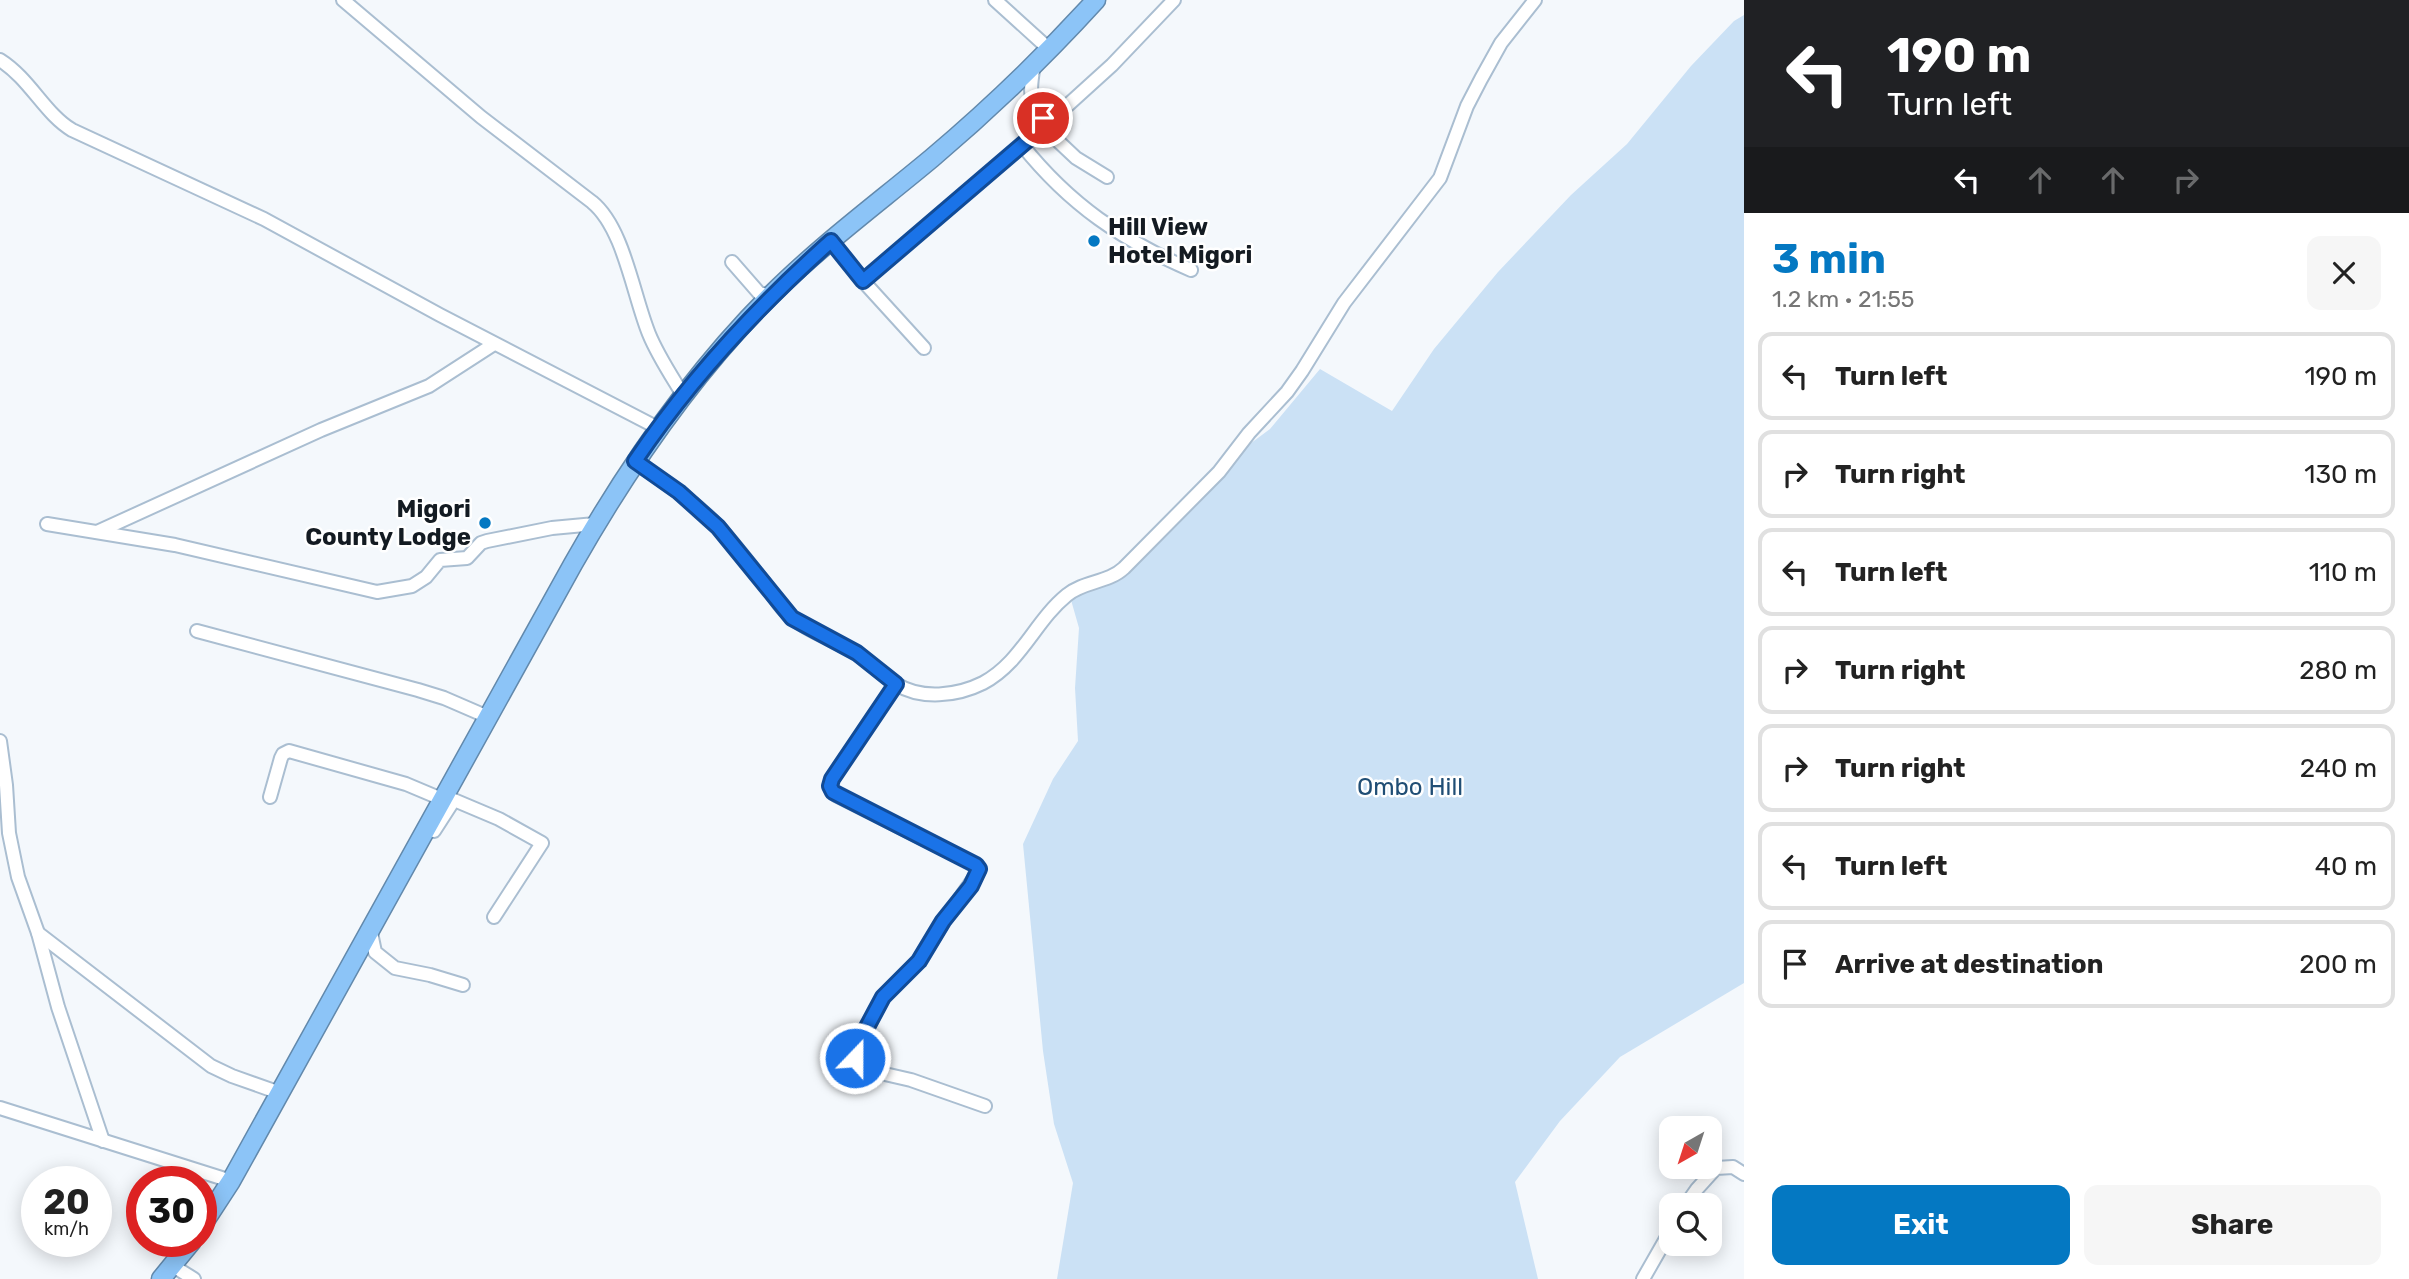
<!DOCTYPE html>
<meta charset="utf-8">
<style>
:root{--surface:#fff;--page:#f6f6f6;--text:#222;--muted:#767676;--line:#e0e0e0;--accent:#0478c2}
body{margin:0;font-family:Rubik,sans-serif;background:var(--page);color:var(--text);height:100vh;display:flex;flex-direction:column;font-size:26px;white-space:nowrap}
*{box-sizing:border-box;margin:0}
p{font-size:23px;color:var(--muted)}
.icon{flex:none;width:38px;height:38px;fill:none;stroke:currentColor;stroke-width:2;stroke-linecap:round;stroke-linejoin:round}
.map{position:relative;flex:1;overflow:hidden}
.side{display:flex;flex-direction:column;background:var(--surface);width:665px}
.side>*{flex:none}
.guide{background:#202124;color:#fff;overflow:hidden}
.needle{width:46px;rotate:219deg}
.fabs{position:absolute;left:1659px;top:1116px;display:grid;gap:14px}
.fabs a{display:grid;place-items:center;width:63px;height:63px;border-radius:14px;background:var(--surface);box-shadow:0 4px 18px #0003;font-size:35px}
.speed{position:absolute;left:21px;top:1166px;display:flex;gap:14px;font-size:35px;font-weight:700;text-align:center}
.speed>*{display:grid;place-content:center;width:91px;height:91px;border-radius:50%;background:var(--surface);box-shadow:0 4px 18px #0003;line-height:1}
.speed small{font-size:18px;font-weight:400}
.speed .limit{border:10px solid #d22;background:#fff;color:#111}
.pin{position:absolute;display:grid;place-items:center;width:60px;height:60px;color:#fff;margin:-30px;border:4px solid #fff;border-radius:50%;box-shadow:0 2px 7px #0007}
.me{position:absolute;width:77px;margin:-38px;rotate:22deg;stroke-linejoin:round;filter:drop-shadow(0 0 5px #0008)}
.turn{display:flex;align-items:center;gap:24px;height:147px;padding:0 28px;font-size:32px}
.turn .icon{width:91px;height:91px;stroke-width:2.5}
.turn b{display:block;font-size:49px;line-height:60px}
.lanes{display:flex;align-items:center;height:66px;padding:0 28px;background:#0003;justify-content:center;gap:35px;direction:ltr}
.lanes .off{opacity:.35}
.round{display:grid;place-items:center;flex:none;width:74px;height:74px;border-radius:14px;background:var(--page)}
.summary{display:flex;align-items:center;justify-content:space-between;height:119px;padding:0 28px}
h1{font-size:42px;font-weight:700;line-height:52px;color:var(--accent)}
.button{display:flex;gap:14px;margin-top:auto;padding:14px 28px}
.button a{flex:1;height:80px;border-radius:14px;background:var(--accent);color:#fff;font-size:28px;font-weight:700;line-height:80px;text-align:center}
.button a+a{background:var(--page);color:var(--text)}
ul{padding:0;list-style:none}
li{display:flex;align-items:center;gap:21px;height:88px;margin:0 14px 10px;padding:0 14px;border:4px solid var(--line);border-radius:14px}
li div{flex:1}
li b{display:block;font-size:26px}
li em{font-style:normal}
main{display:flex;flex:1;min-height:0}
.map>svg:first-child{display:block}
</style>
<main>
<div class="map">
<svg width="1744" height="1279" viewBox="0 0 1744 1279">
<rect width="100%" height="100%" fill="#f4f8fc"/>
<polygon fill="#cbe1f5" points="1744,15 1744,983 1620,1057 1560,1121 1515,1182 1538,1279 1057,1279 1073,1183 1054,1124 1043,1051 1023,844 1053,779 1078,741 1075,688 1079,628 1069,593 1106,579 1231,458 1270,429 1320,369 1392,411 1434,349 1498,272 1571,195 1627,144 1691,66 1734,21"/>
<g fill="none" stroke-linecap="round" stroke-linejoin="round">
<g stroke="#aabed1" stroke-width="16">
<g id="minor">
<path d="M343,0L481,117L592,202C624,228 633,295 649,334C658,356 671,375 683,395"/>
<polyline points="995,0 1049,49"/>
<path d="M0,60C30,79 45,114 72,130L264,219L440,315L658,428"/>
<path d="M1034,65C1029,92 1028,102 1048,123L1043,127L1076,158L1107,177"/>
<polyline points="1048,123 1112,65 1174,0"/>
<path d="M1022,145C1070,205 1122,240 1191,270"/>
<polyline points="831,241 863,281"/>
<polyline points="732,262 759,293 770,296"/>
<polyline points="924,348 863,281 1043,127"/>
<path d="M635,462C664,482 694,501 719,527C734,544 749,563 763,581C771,591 776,602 785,611C802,629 827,637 849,649C866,658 879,673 896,684C921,700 957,696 983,683C1021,663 1035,621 1067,595C1084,581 1108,583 1124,568L1219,472L1249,433L1287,392L1302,371L1344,303L1440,178L1467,106L1481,79L1501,43L1535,0"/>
<polyline points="47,524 175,545 377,592 412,586 426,577 440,560 467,558 481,543 487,541 552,528 595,524"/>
<polyline points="97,532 321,430 429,386 494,344"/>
<polyline points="197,631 418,690 444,698 488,717"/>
<polyline points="896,684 832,779 831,789 836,795 976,865 979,871 944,921 919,961 883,997 855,1053 855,1061 863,1069 911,1080 985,1106"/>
<polyline points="0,741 6,785 9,833 18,877 38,933 58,1007 103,1141"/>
<polyline points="270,797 281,758 283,754 289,751 406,784 444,800"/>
<polyline points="434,831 454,800 499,819 542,843 494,917"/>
<polyline points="370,928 375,952 395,968 430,975 463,985"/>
<polyline points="38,933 211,1066 232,1076 280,1093"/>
<polyline points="0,1108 231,1181"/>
<polyline points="1685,1206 1697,1189 1716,1168 1733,1167 1744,1174"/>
<polyline points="173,1266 194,1279"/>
<polyline points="1643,1279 1671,1230"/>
</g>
</g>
<g stroke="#6289ac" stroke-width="21">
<g id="highway">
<path d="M201,1227L231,1181L573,564C628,467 691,375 770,296C820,246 878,203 932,158C990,109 1045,56 1096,0"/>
<polyline points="161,1279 192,1241"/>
</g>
</g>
<use href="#minor" stroke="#fff" stroke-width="12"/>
<use href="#highway" stroke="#8cc4f7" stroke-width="18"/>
</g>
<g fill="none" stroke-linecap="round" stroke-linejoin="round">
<g stroke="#114b97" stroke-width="18">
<path id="route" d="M855,1058L859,1042L883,997L919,961L943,921L971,886L979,869L976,865L833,792L830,786L832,779L896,684L857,653L792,618L718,527L679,492L635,461C690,379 757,307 831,241L863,281L1043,127L1048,123L1043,118"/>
</g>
<use href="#route" stroke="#1a73e8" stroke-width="12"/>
</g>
<g fill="#0478c2" stroke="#fff" stroke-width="2.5">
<circle cx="1094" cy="241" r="7"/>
<circle cx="485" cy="523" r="7"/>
</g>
<g text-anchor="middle" stroke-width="5" stroke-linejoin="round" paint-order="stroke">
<g font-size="24" font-weight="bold" fill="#141b22" stroke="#fff" text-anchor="start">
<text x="1108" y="235">Hill View<tspan x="1108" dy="28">Hotel Migori</tspan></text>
<text x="471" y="517" text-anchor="end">Migori<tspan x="471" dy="28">County Lodge</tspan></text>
</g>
<g font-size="24" fill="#204e75" stroke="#fff">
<text x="1410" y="795">Ombo Hill</text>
</g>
</g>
</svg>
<div class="fabs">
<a><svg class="needle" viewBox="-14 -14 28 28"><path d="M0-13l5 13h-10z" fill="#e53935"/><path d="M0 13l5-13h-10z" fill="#767676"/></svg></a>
<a><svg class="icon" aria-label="search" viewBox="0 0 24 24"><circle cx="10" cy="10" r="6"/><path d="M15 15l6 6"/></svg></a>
</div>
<div class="speed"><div>20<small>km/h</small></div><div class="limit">30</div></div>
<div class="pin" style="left:1043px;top:118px;background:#d93025"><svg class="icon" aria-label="arrive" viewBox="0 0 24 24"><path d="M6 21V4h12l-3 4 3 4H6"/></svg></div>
<svg class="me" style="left:855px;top:1058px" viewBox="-20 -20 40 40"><circle r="17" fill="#1a73e8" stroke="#fff" stroke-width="3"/><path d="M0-11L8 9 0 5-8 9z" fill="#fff"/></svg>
</div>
<section class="side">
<div class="guide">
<div class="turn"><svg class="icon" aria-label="left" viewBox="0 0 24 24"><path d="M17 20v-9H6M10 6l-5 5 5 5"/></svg><div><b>190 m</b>Turn left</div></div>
<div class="lanes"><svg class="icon" aria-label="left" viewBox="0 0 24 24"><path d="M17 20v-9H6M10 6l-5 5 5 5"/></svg><svg class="icon off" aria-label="ahead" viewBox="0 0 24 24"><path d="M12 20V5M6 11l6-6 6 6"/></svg><svg class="icon off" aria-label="ahead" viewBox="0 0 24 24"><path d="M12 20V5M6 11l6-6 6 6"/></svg><svg class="icon off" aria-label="right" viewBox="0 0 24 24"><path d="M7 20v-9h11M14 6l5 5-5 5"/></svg></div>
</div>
<div class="summary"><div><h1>3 min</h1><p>1.2 km · 21:55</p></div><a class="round"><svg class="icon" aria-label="close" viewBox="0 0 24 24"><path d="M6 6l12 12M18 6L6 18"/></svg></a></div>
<ul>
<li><svg class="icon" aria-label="left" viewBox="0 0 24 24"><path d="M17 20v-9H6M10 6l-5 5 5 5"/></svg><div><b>Turn left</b></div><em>190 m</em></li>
<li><svg class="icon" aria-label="right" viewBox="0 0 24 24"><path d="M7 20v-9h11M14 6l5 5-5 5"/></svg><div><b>Turn right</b></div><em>130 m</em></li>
<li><svg class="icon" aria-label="left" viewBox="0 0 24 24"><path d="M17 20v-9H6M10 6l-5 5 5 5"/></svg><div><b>Turn left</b></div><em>110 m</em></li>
<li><svg class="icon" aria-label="right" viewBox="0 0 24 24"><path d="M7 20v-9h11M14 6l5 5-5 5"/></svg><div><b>Turn right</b></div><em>280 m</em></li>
<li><svg class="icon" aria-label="right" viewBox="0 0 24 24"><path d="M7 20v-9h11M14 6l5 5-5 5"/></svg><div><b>Turn right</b></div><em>240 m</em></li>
<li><svg class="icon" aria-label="left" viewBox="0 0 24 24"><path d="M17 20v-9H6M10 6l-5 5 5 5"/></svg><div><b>Turn left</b></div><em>40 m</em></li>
<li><svg class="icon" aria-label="arrive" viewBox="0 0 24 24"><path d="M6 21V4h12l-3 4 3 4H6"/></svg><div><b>Arrive at destination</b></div><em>200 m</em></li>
</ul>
<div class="button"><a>Exit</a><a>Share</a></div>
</section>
</main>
